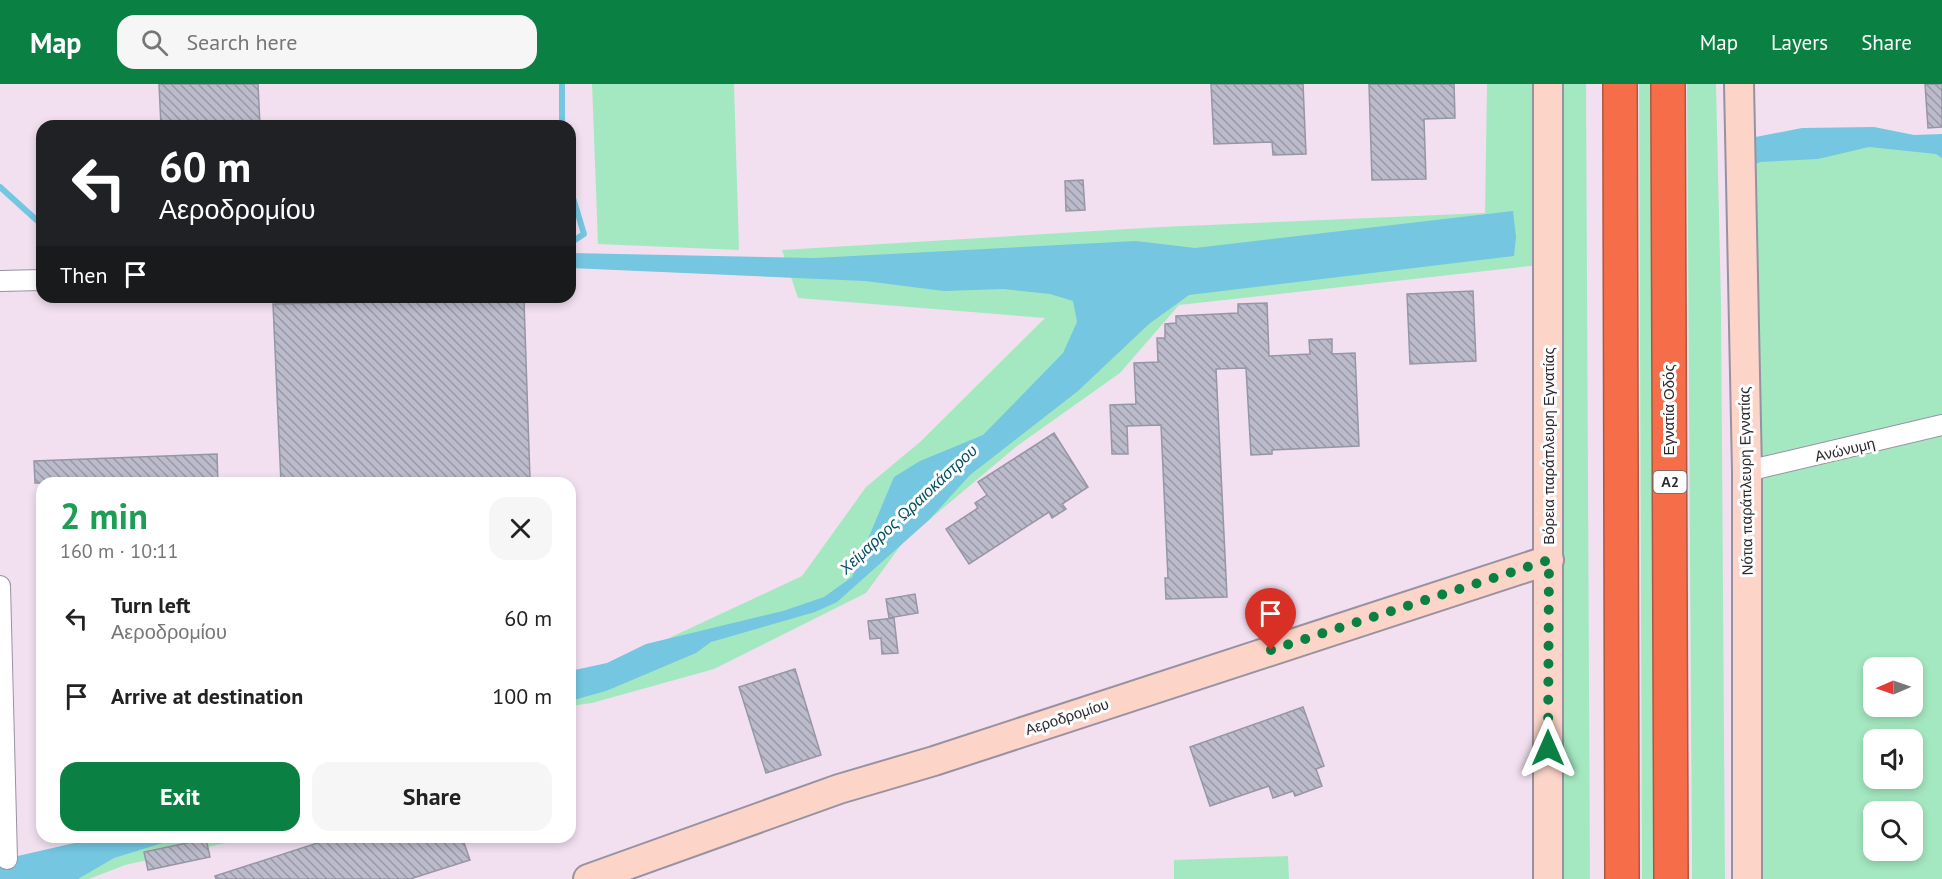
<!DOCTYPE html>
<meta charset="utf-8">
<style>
:root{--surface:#fff;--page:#f6f6f6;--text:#222;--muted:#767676;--accent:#0b8043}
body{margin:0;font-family:"PT Sans",sans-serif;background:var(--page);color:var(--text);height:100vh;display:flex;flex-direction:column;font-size:22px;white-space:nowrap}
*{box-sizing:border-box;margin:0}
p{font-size:20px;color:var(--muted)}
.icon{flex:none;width:33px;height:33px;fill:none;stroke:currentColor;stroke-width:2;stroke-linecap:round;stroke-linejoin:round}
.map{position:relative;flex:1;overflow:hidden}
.panel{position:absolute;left:36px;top:393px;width:540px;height:366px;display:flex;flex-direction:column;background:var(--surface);border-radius:18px;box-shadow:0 3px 9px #0003}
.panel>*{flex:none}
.top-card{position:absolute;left:36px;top:36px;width:540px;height:183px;border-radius:18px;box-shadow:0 3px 9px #0003;background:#202124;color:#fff;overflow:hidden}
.needle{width:39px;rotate:268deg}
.buttons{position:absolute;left:1863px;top:573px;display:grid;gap:12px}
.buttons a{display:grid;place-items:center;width:60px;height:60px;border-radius:12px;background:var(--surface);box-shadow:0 3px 9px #0003;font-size:30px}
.pin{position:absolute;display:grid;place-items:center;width:51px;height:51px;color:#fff;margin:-62px -26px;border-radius:50% 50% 50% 0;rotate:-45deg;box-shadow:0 0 6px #0007}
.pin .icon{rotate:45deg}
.me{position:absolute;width:66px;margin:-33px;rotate:0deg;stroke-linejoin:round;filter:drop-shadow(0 0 4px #0008)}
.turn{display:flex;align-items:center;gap:21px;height:126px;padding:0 24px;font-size:27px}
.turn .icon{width:78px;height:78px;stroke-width:2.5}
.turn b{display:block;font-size:42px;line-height:51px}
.then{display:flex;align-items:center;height:57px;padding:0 24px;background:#0003;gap:12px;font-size:22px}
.round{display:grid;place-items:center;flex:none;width:63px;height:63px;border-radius:18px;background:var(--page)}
.headline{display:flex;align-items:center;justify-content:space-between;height:102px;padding:0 24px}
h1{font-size:36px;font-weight:700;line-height:45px;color:#1e9e55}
.button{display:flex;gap:12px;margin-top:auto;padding:12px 24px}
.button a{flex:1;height:69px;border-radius:18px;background:var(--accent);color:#fff;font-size:24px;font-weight:700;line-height:69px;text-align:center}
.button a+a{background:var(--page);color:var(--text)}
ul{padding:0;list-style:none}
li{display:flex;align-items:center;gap:18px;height:78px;padding:0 24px}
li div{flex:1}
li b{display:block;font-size:22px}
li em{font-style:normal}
header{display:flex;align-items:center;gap:36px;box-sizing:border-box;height:84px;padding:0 30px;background:var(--accent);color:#fff}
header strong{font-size:28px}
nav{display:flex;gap:33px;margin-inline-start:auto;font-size:21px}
.search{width:420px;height:54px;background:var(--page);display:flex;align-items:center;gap:15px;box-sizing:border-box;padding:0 21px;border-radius:18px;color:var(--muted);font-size:22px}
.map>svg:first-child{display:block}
</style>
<header>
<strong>Map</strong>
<div class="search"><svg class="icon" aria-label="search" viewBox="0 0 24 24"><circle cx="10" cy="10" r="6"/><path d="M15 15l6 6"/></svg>Search here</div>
<nav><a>Map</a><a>Layers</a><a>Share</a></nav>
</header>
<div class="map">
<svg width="1942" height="795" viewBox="0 0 1942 795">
<defs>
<pattern id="building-back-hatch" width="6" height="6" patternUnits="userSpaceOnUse" patternTransform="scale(1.5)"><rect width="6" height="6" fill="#bbc"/><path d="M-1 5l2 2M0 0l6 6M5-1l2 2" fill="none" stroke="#9898a6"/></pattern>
</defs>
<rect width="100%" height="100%" fill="#f3edfe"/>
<path fill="#f2e0f0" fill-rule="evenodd" d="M0,0H1942V795H0ZM42,42H570V213H42ZM42,399H570V753H42ZM1874,584H1912V622H1874ZM1874,656H1912V694H1874ZM1874,728H1912V766H1874Z"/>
<g fill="#a4e8c1" fill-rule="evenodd">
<polygon points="592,0 734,0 739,166 598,160"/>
<polygon points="1487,0 1541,0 1539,181 1179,221 1120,289 1017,362 904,457 866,509 714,585 592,619 570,622 570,592 594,589 802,492 866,403 920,358 1045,234 798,214 782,166 1161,143 1485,129"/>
<polygon points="1558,0 1586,0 1590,795 1558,795"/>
<polygon points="1639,0 1652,0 1654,795 1642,795"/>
<polygon points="1687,0 1716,0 1721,219 1725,795 1692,795"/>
<path d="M1942,56V795H1752L1743,84L1756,59ZM1874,584H1912V622H1874ZM1874,656H1912V694H1874ZM1874,728H1912V766H1874Z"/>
<polygon points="106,753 253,753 125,781 89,795 0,795"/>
<polygon points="1288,772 1289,795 1174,795 1174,776"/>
</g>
<g fill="#74c6e1">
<polygon points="1874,43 1914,51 1942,50 1942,74 1936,70 1869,63 1818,75 1761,78 1743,84 1740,56 1802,44"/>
<polygon points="1513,127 1516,153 1514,172 1189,211 1149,240 1078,307 970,391 929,436 837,518 815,528 711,558 696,569 606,607 570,617 570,587 607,579 646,560 783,527 824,513 852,493 894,393 920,377 983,351 1063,269 1077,238 1073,217 1050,210 1003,205 944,207 865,197 570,184 570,169 815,174 1136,157 1195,164"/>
<polygon points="101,753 182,753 114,774 78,795 0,795 0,776"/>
</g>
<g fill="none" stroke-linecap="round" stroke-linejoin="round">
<g stroke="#74c6e1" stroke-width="6">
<polyline points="562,0 562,42"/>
<polyline points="0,103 42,141"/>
<polyline points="570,104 584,150 570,159"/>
</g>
</g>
<g fill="url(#building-back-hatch)" stroke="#9696a6" stroke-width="1.5">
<polygon points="159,0 258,0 260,42 161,42"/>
<polygon points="1211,0 1303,0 1306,70 1273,71 1272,58 1214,60"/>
<polygon points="1369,0 1454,0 1455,34 1424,35 1426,95 1372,96"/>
<polygon points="1925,0 1942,0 1942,43 1928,44"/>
<polygon points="1083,96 1085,126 1066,127 1065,97"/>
<polygon points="1473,207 1476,277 1410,280 1407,210"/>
<polygon points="507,215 507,217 524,217 530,395 281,399 273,220"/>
<polygon points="1267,219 1269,272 1310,270 1309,256 1332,255 1332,270 1355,269 1359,362 1272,366 1272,370 1251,371 1246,284 1216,285 1227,513 1166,515 1165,494 1168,494 1161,341 1127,342 1128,370 1112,370 1110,321 1136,320 1134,279 1158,278 1157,254 1165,254 1165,240 1176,239 1176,232 1238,229 1238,220"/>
<polygon points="1054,349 1088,403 1062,420 1066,425 1052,434 1049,428 969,480 946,445 978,424 975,419 987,411 978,398"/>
<polygon points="217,370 218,399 35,399 34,377"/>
<polygon points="915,510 918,529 889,534 886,515"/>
<polygon points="894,534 898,569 882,570 881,554 870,555 868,537"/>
<polygon points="795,585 821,671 766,689 739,603"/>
<polygon points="1303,623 1324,682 1316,685 1322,702 1295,712 1293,707 1273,714 1269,702 1210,722 1190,663"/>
<polygon points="336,753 462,753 470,776 410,795 216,795 215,792"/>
<polygon points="206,755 210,773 148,786 144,768"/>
</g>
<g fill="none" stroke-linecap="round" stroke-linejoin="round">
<g stroke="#9792a1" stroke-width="22">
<g id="street">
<polyline points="0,197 42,196"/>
<polyline points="1747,387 1942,341"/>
<polyline points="0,502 7,775"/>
</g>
</g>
<g stroke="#9792a1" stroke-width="32">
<g id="secondary">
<polyline points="1739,0 1747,387 1747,795"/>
<polyline points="588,795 839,705 934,677 1549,476"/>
<polyline points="1548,795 1548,0"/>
</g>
</g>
<g stroke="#ae5640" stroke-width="36">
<g id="highway">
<polyline points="1620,0 1622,795"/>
<polyline points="1668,0 1671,795"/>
</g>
</g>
<use href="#street" stroke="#fff" stroke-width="20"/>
<use href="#secondary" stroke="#fcd4c8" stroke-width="28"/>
<use href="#highway" stroke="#f56e49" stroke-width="33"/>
</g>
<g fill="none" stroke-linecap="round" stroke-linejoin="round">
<polyline stroke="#0b8043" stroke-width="10" stroke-dasharray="0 18" points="1271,566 1549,476 1548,664"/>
</g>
<g text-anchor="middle" stroke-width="6" stroke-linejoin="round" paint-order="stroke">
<rect fill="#fdfdfd" stroke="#69686c" stroke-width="1.5" x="1653.5" y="387" width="33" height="22" rx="4.5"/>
<g font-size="14" font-weight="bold" fill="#2a282e">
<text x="1670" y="403">Α2</text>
</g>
<g font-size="15" fill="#2a282e" stroke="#fdfdfd">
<text transform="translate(1669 326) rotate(-90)" y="5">Εγνατία Οδός</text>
<text transform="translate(1549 362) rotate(-90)" y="5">Βόρεια παράπλευρη Εγνατίας</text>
<text transform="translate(1845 366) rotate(-13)" y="5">Ανώνυμη</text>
<text transform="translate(1746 397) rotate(-91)" y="5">Νότια παράπλευρη Εγνατίας</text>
<text transform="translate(1067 633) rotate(-18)" y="5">Αεροδρομίου</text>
</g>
<g font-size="16" font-style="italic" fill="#024f61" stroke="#fdfdfd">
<text transform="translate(908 425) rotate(-43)" y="6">Χείμαρρος Ωραιοκάστρου</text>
</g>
</g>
</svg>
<div class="buttons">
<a><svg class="needle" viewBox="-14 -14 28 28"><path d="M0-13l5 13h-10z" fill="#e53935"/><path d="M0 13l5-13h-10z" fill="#767676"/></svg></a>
<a><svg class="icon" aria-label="sound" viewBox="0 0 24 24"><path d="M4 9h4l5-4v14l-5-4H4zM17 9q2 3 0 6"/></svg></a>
<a><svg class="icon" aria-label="search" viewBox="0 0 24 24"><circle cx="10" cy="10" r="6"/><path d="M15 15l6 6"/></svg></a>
</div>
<div class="pin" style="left:1271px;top:566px;background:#d93025"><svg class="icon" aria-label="arrive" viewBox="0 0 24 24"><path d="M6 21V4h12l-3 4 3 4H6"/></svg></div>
<svg class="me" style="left:1548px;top:664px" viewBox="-20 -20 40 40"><path d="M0-17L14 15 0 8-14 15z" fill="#0b8043" stroke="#fff" stroke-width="4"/></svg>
<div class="top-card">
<div class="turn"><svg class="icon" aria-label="left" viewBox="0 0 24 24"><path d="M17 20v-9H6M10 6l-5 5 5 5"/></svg><div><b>60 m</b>Αεροδρομίου</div></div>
<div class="then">Then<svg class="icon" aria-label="arrive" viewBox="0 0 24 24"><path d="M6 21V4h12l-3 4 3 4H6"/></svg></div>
</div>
<section class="panel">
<div class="headline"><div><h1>2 min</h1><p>160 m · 10:11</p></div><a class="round"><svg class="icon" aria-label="close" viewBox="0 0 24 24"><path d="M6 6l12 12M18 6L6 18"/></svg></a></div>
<ul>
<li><svg class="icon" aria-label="left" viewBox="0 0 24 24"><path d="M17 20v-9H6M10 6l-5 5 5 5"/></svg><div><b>Turn left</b><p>Αεροδρομίου</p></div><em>60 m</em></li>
<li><svg class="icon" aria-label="arrive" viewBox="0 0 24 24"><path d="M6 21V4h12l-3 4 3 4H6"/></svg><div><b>Arrive at destination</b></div><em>100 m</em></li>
</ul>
<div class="button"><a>Exit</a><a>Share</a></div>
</section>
</div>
